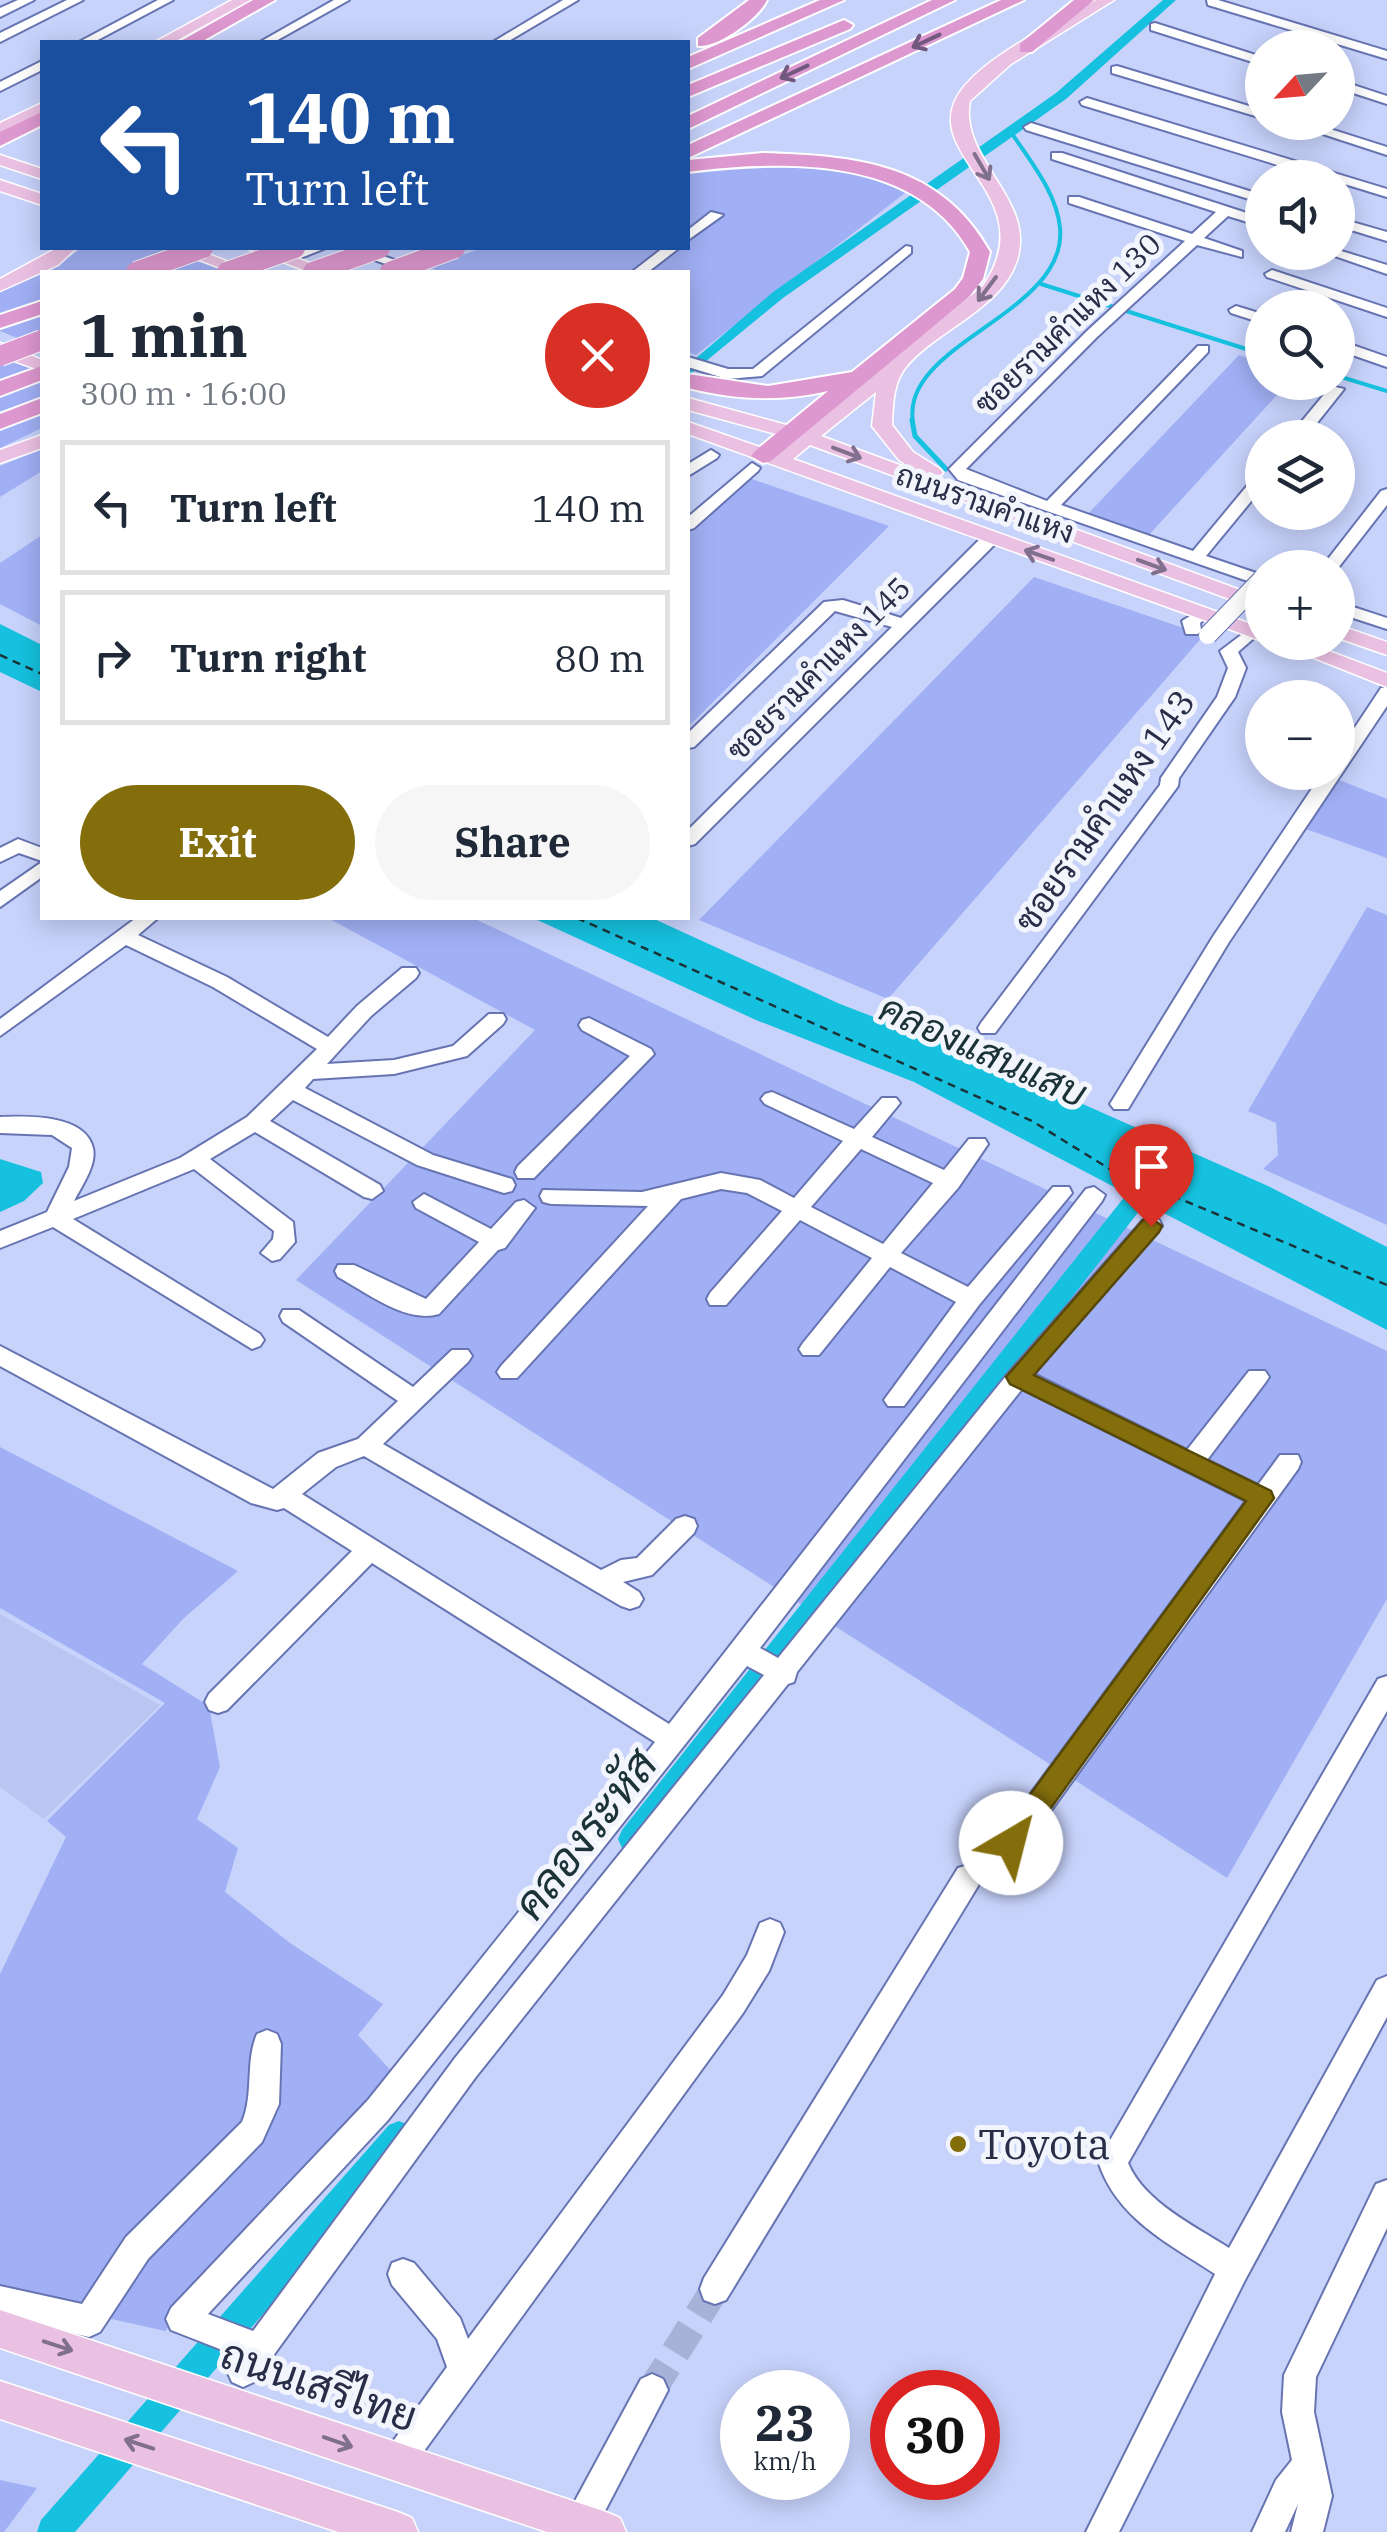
<!DOCTYPE html>
<meta charset="utf-8">
<style>
:root{--surface:#fff;--page:#f6f6f7;--text:#1f2937;--muted:#747a83;--line:#e0e1e3;--accent:#846e0c}
body{margin:0;font-family:"IBM Plex Serif",Sarabun,serif;background:var(--page);color:var(--text);height:100vh;display:flex;flex-direction:column;font-size:38px;white-space:nowrap}
*{box-sizing:border-box;margin:0}
p{font-size:32px;color:var(--muted)}
.icon{flex:none;width:55px;height:55px;fill:none;stroke:currentColor;stroke-width:2;stroke-linecap:round;stroke-linejoin:round}
.map{position:relative;flex:1;overflow:hidden}
.side{position:absolute;left:40px;top:270px;width:650px;height:650px;display:flex;flex-direction:column;background:var(--surface);border-radius:0px;box-shadow:0 5px 25px #0003}
.side>*{flex:none}
.guide{position:absolute;left:40px;top:40px;width:650px;height:210px;border-radius:0px;box-shadow:0 5px 25px #0003;background:#1a4fa0;color:#fff;overflow:hidden}
.needle{width:65px;rotate:244deg}
.buttons{position:absolute;left:1245px;top:30px;display:grid;gap:20px}
.buttons a{display:grid;place-items:center;width:110px;height:110px;border-radius:50%;background:var(--surface);box-shadow:0 5px 25px #0003;font-size:50px}
.speed{position:absolute;left:720px;top:2370px;display:flex;gap:20px;font-size:50px;font-weight:700;text-align:center}
.speed>*{display:grid;place-content:center;width:130px;height:130px;border-radius:50%;background:var(--surface);box-shadow:0 5px 25px #0003;line-height:1}
.speed small{font-size:25px;font-weight:400}
.speed .limit{border:15px solid #d22;background:#fff;color:#111}
.pin{position:absolute;display:grid;place-items:center;width:85px;height:85px;color:#fff;margin:-102px -42px;border-radius:50% 50% 50% 0;rotate:-45deg;box-shadow:0 0 10px #0007}
.pin .icon{rotate:45deg}
.me{position:absolute;width:110px;margin:-55px;rotate:37deg;stroke-linejoin:round;filter:drop-shadow(0 0 8px #0008)}
.turn{display:flex;align-items:center;gap:35px;height:210px;padding:0 40px;font-size:45px}
.turn .icon{width:130px;height:130px;stroke-width:2.5}
.turn b{display:block;font-size:70px;line-height:85px}
.round{display:grid;place-items:center;flex:none;width:105px;height:105px;border-radius:52px;background:var(--page)}
.summary{display:flex;align-items:center;justify-content:space-between;height:170px;padding:0 40px}
h1{font-size:60px;font-weight:800;line-height:75px}
.action{display:flex;gap:20px;margin-top:auto;padding:20px 40px}
.action a{flex:1;height:115px;border-radius:60px;background:var(--accent);color:#fff;font-size:40px;font-weight:800;line-height:115px;text-align:center}
.action a+a{background:var(--page);color:var(--text)}
ul{padding:0;list-style:none}
li{display:flex;align-items:center;gap:30px;height:135px;margin:0 20px 15px;padding:0 20px;border:5px solid var(--line);border-radius:0px}
li div{flex:1}
li b{display:block;font-size:38px}
li em{font-style:normal}
.map>svg:first-child{display:block}
</style>
<div class="map">
<svg width="1387" height="2532" viewBox="0 0 1387 2532">
<rect width="100%" height="100%" fill="#c8d3fc"/>
<polygon fill="#bac5f1" points="0,1614 160,1705 44,1819 0,1787"/>
<g fill="#a1b0f5">
<path d="M718,165C782,165 847,162 905,193L696,355L688,352V272H443L427,267L483,248H688V171Z"/>
<polygon points="82,248 161,248 228,272 48,272"/>
<polygon points="42,274 42,348 0,331 0,291"/>
<polygon points="0,354 42,371 42,428 0,448"/>
<polygon points="1239,355 1262,362 1262,382 1288,383 1147,537 1085,517"/>
<polygon points="42,449 42,471 0,497 0,466"/>
<polygon points="746,477 889,526 688,727 688,529"/>
<polygon points="42,535 42,626 0,604 0,563"/>
<polygon points="1034,577 1204,635 888,999 699,920"/>
<polygon points="1332,777 1387,799 1387,858 1303,828"/>
<polygon points="1367,907 1387,915 1387,1225 1263,1169 1278,1155 1276,1123 1248,1111"/>
<polygon points="328,918 473,918 1387,1351 1387,1599 1227,1878 296,1280 535,1030"/>
<polygon points="0,1447 238,1571 183,1619 142,1664 209,1706 220,1767 197,1819 238,1848 225,1892 290,1943 383,2004 358,2035 395,2075 318,2169 165,2331 0,2294 0,1974 66,1837 47,1821 165,1703 0,1608"/>
<polygon points="0,2480 37,2488 4,2532 0,2532"/>
</g>
<g fill="#16c1df">
<polygon points="0,624 42,645 42,692 0,672"/>
<polygon points="533,918 652,918 840,1004 965,1052 1268,1186 1387,1247 1387,1330 914,1082 756,1020"/>
<polygon points="0,1159 41,1172 43,1183 24,1201 0,1212"/>
</g>
<g fill="none" stroke-linecap="round" stroke-linejoin="round">
<g stroke="#16c1df" stroke-width="4">
<polyline points="1041,284 1262,354"/>
<polyline points="1338,376 1387,391"/>
<path d="M913,422C900,343 1068,314 1060,228C1057,193 1030,161 1011,132"/>
</g>
<polyline stroke="#16c1df" stroke-width="5" points="912,420 915,436 946,469"/>
<g fill="#16c1df" fill-rule="evenodd">
<polygon points="1163,0 1176,0 1066,99 783,298 688,376 688,365 773,292 1056,93"/>
<polygon points="1157,1164 1168,1172 1165,1178 642,1848 632,1851 622,1848 618,1839 622,1830 1149,1166"/>
<polygon points="399,2121 409,2125 414,2135 409,2145 75,2532 37,2532 41,2520 389,2125"/>
</g>
<g stroke="#1b3338" stroke-width="2.5" stroke-dasharray="8 6" stroke-linecap="butt">
<polyline points="0,655 42,674"/>
<polyline points="577,918 1032,1121 1113,1171 1387,1285"/>
</g>
<polyline stroke="#a8b2d8" stroke-width="29" stroke-dasharray="29 15" stroke-linecap="butt" points="652,2390 715,2289"/>
<g stroke="#6774b2" stroke-width="4">
<g id="minor">
<polygon points="18,0 34,0 0,17 0,8"/>
<polygon points="67,0 83,0 0,42 0,33"/>
<polygon points="158,0 173,0 94,42 79,42"/>
<polygon points="334,0 349,0 274,42 260,42"/>
<polygon points="563,0 578,0 507,42 493,42"/>
<polygon points="1207,0 1218,0 1387,51 1387,59 1208,5"/>
<polygon points="1155,23 1262,57 1262,65 1151,30 1151,24"/>
<polygon points="42,61 42,70 0,91 0,82"/>
<polygon points="1117,66 1262,110 1262,118 1112,73 1112,67"/>
<polygon points="1338,80 1387,96 1387,104 1338,88"/>
<polygon points="1087,98 1387,189 1387,197 1338,182 1338,178 1320,178 1082,105 1080,102"/>
<polygon points="1286,122 1308,122 1387,147 1387,155"/>
<polygon points="1031,123 1262,195 1262,203 1026,130 1024,127"/>
<polygon points="1052,153 1062,153 1262,218 1262,223 1257,225 1228,216 1204,238 1242,251 1242,257 1197,245 1097,337 966,469 1047,501 1198,346 1208,346 1208,352 1061,505 1193,551 1256,475 1262,473 1262,488 1206,556 1262,575 1262,586 958,480 949,469 1087,331 1185,241 1069,203 1069,197 1079,197 1192,234 1216,212 1052,159"/>
<polygon points="711,212 723,215 688,240 688,230"/>
<polygon points="1338,218 1387,232 1387,241 1338,226"/>
<polygon points="906,246 911,247 911,253 762,376 727,379 688,367 688,357 728,369 753,369"/>
<polygon points="307,248 326,248 288,263 281,259"/>
<polygon points="341,248 361,248 428,272 408,272"/>
<polygon points="663,248 679,248 648,272 632,272"/>
<polygon points="1338,250 1387,265 1387,274 1323,252"/>
<polygon points="1272,270 1387,308 1387,317 1267,277 1265,274"/>
<polygon points="1236,306 1262,314 1262,323 1231,313 1229,310"/>
<polygon points="1338,340 1387,357 1387,367 1338,350"/>
<polygon points="1331,386 1344,389 1305,438 1288,438"/>
<polygon points="711,450 719,455 717,458 688,476 688,464"/>
<polygon points="752,463 760,468 758,471 694,528 688,530 688,517"/>
<polygon points="1387,489 1387,505 1338,568 1321,568 1381,491"/>
<polygon points="991,533 999,538 997,542 695,844 688,846 688,830 892,627 835,611 694,747 688,748 688,733 824,602 843,600 901,618 985,534"/>
<polygon points="1338,602 1387,618 1387,629 1338,613"/>
<polygon points="1203,608 1212,613 1200,623 1201,630 1198,634 1186,634 1182,621"/>
<polygon points="1253,626 1262,631 1238,652 1246,668 1235,697 1179,778 1178,786 995,1033 981,1033 978,1028 981,1023 1160,785 1161,778 1217,697 1228,668 1220,651"/>
<polygon points="1387,687 1387,706 1229,942 1128,1109 1114,1109 1110,1104 1214,935 1323,772 1338,772 1338,753 1381,688"/>
<polygon points="18,839 42,848 42,861 19,853 0,862 0,848"/>
<polygon points="42,862 42,877 0,907 0,891"/>
<path d="M136,918H158L138,935L227,977L328,1037L357,1006L402,968H416L419,973L416,978L371,1016L327,1064L394,1060L453,1046L489,1014H503L506,1019L503,1024L467,1056L394,1074L313,1079L305,1088L433,1155L512,1179L515,1185L512,1191L504,1193L417,1165L293,1100L270,1121L380,1185L383,1191L372,1199L364,1197L255,1132L210,1159L293,1222L295,1242L280,1259L272,1261L261,1253L273,1239L274,1231L194,1169L73,1219L260,1334L264,1340L260,1346L252,1349L53,1227L0,1248V1231L47,1212L69,1167L72,1148L52,1135L0,1133V1117C27,1116 85,1114 93,1148C97,1165 81,1187 74,1201L180,1158L247,1117L317,1049L213,987L126,945L0,1036V1019Z"/>
<polygon points="589,1018 651,1049 654,1054 534,1178 518,1178 515,1172 518,1166 630,1056 582,1030 579,1025 582,1020"/>
<path d="M772,1092L854,1129L882,1098H896L900,1103L896,1108L872,1137L944,1170L969,1139H985L988,1144L958,1188L901,1253L968,1287L1053,1187H1069L1072,1193L979,1305L904,1406H888L884,1400L956,1302L890,1267L819,1355H803L799,1349L803,1343L872,1258L800,1220L726,1305H710L707,1299L710,1293L782,1211L747,1193L721,1189L681,1199L517,1378H501L497,1372L501,1366L648,1206L551,1204L543,1202L540,1196L543,1190L642,1192L721,1173L760,1180L794,1198L843,1141L765,1104L761,1099L765,1094ZM861,1149L933,1183L883,1244L811,1207Z"/>
<path d="M1094,1187L1105,1195L1102,1201L760,1648L778,1658L1010,1371L1143,1220H1159L1162,1226L1034,1374L1187,1450L1249,1371H1265L1269,1377L1265,1383L1207,1460L1258,1485L1280,1455H1298L1301,1462L1298,1469L1021,1852L1011,1855L1001,1852L997,1843L1001,1834L1246,1501L1022,1389L797,1672L794,1682L788,1684L475,2078L254,2382L243,2387L232,2382L227,2371L235,2355L171,2330L166,2319L171,2308L368,2100L655,1742L372,1563L227,1710L218,1713L209,1710L205,1702L209,1694L352,1551L284,1508L277,1510L251,1503L0,1366V1346L273,1489L318,1453L358,1439L398,1401L283,1322L280,1316L283,1310H299L413,1387L452,1350H468L472,1356L468,1362L383,1444L601,1570L621,1560L637,1558L676,1519L685,1516L694,1519L697,1526L694,1533L652,1575L623,1582L639,1592L643,1599L639,1606L630,1609L621,1606L364,1456L336,1467L302,1494L669,1724L1086,1189ZM747,1666L764,1675L455,2058L253,2331L208,2314L388,2120Z"/>
<path d="M424,1194L491,1229L516,1202L524,1200L535,1208L505,1248L498,1250L439,1314C406,1324 366,1292 338,1277L335,1271L338,1265H354L426,1299L479,1242L416,1208L413,1202Z"/>
<path d="M1387,1676V1711L1128,2163C1144,2202 1195,2226 1229,2248L1377,1980L1387,1976V2017L1245,2280L1119,2532H1086L1215,2274C1168,2243 1116,2218 1098,2161L1378,1679Z"/>
<polygon points="968,1865 978,1868 982,1877 978,1886 726,2300 715,2304 704,2300 700,2289 704,2278 958,1868"/>
<polygon points="770,1919 780,1923 784,1932 769,1971 743,2013 408,2473 397,2478 386,2473 381,2462 386,2451 447,2367 437,2339 392,2285 388,2274 392,2263 403,2259 414,2263 460,2318 468,2339 723,1995 747,1955 760,1923"/>
<path d="M267,2030L277,2034L281,2044L279,2104L262,2142L148,2259L100,2332L89,2337L0,2316V2286L82,2304L126,2237L242,2122C254,2094 245,2062 257,2034Z"/>
<polygon points="1387,2180 1387,2228 1316,2377 1314,2412 1332,2496 1323,2532 1291,2532 1298,2504 1285,2532 1252,2532 1276,2480 1292,2460 1282,2412 1284,2375 1376,2184"/>
<polygon points="652,2374 663,2379 668,2390 594,2532 568,2532 565,2524 569,2512 641,2379"/>
</g>
</g>
<g stroke="#fff" stroke-width="3">
<g id="major">
<polygon points="232,0 250,0 174,42 155,42"/>
<path d="M1096,0H1114L1011,64L970,101C959,157 1030,196 1019,252C1009,307 938,328 906,367C893,383 893,405 892,425L913,452L940,469L943,473L936,478L1262,598V611L810,445L793,459L1262,628V641L688,434V422L777,453L794,439L688,410V398L805,430L983,286C1042,200 931,161 954,103C970,62 1059,21 1096,0ZM876,392L872,426L899,460L916,471L821,436Z"/>
<polygon points="42,103 42,114 0,134 0,123"/>
<polygon points="0,155 42,169 42,179 0,165"/>
<polygon points="0,180 42,194 42,205 0,191"/>
<polygon points="57,248 76,248 58,265 0,291 0,279"/>
<polygon points="168,248 192,248 256,272 231,272"/>
<polygon points="246,248 270,248 334,272 309,272"/>
<polygon points="0,343 42,360 42,371 0,356"/>
<polygon points="42,435 42,448 0,463 0,450"/>
<polygon points="1338,625 1387,642 1387,655 1338,638"/>
<polygon points="1274,642 1305,642 1387,673 1387,687"/>
<polygon points="0,2310 606,2512 620,2518 626,2532 547,2532 0,2348"/>
<polygon points="0,2381 398,2512 412,2518 418,2532 338,2532 0,2419"/>
</g>
</g>
<g stroke="#fff" stroke-width="4">
<g id="highway">
<polygon points="253,0 275,0 201,42 179,42"/>
<path d="M749,0H767C759,18 718,48 698,46V38Z"/>
<polygon points="820,0 844,0 688,69 688,57"/>
<polygon points="932,0 955,0 688,129 688,116"/>
<polygon points="1001,0 1024,0 688,158 688,145"/>
<polygon points="1074,0 1094,0 1032,52 1020,52 1020,44"/>
<polygon points="844,20 853,25 850,29 688,97 688,85"/>
<polygon points="42,112 42,125 0,146 0,132"/>
<path d="M763,153C857,156 940,163 990,252L983,279L969,297L771,461L763,463L751,456L755,451L828,391C780,402 735,400 688,388V374L768,386L852,372L955,289L963,278L970,252C916,155 784,160 688,172V160Z"/>
<polygon points="42,301 42,314 0,328 0,315"/>
<polygon points="42,366 42,380 0,396 0,381"/>
<polygon points="42,398 42,413 0,429 0,414"/>
</g>
</g>
<use href="#minor" fill="#fff" fill-rule="evenodd"/>
<use href="#major" fill="#ebc1e3" fill-rule="evenodd"/>
<use href="#highway" fill="#de98d0" fill-rule="evenodd"/>
<g stroke="#6774b2" stroke-width="20" stroke-linecap="butt">
<polyline id="minor-bridge" points="1208,635 1262,579"/>
</g>
<g stroke="#fff" stroke-width="22" stroke-linecap="butt">
<g id="highway-bridge">
<polyline points="136,272 203,248"/>
<polyline points="227,272 295,248"/>
<polyline points="313,272 380,248"/>
<polyline points="390,272 455,248"/>
<polyline points="0,356 42,340"/>
</g>
</g>
<use href="#minor-bridge" stroke="#fff" stroke-width="18"/>
<use href="#highway-bridge" stroke="#de98d0" stroke-width="20"/>
</g>
<defs><path id="oneway-shaft" d="M-6 0H5M1.5-3L5.5 0L1.5 3" fill="none" stroke-width="1.6" stroke-linecap="round" stroke-linejoin="round" transform="scale(2.5)"/></defs>
<g stroke="#71587e">
<use href="#oneway-shaft" transform="translate(926 41) rotate(155)"/>
<use href="#oneway-shaft" transform="translate(794 72) rotate(155)"/>
</g>
<g stroke="#80708e">
<use href="#oneway-shaft" transform="translate(982 167) rotate(60)"/>
<use href="#oneway-shaft" transform="translate(987 289) rotate(127)"/>
<use href="#oneway-shaft" transform="translate(847 453) rotate(21)"/>
<use href="#oneway-shaft" transform="translate(1039 555) rotate(-161)"/>
<use href="#oneway-shaft" transform="translate(1152 565) rotate(20)"/>
<use href="#oneway-shaft" transform="translate(58 2346) rotate(18)"/>
<use href="#oneway-shaft" transform="translate(338 2442) rotate(19)"/>
<use href="#oneway-shaft" transform="translate(139 2444) rotate(-162)"/>
</g>
<polygon fill="#846e0c" stroke="#564808" stroke-width="2.5" points="1151,1218 1162,1226 1159,1232 1034,1375 1271,1491 1274,1498 1020,1851 1011,1855 1001,1851 997,1843 1001,1834 1246,1501 1010,1384 1006,1377 1143,1220"/>
<circle fill="#846e0c" stroke="#f3f5fc" stroke-width="4" cx="958" cy="2144" r="10"/>
<g text-anchor="middle" stroke-width="10" stroke-linejoin="round" paint-order="stroke">
<g font-size="30" fill="#282e48" stroke="#f3f5fc">
<text transform="translate(1068 324) rotate(-44)" y="10">ซอยรามคำแหง 130</text>
<text transform="translate(985 504) rotate(19)" y="10">ถนนรามคำแหง</text>
<text transform="translate(819 669) rotate(-45)" y="10">ซอยรามคำแหง 145</text>
</g>
<g font-size="35" fill="#282e48" stroke="#f3f5fc">
<text transform="translate(1105 811) rotate(-55)" y="12">ซอยรามคำแหง 143</text>
</g>
<g font-size="38" font-style="italic" fill="#1b3338" stroke="#f3f5fc">
<text transform="translate(983 1051) rotate(24)" y="13">คลองแสนแสบ</text>
</g>
<g font-size="42" fill="#282e48" stroke="#f3f5fc" text-anchor="start">
<text x="978" y="2159">Toyota</text>
</g>
<g font-size="42" fill="#282e48" stroke="#f3f5fc">
<text transform="translate(319 2385) rotate(19)" y="15">ถนนเสรีไทย</text>
</g>
<g font-size="45" font-style="italic" fill="#1b3338" stroke="#f3f5fc">
<text transform="translate(585 1834) rotate(-52)" y="16">คลองระหัส</text>
</g>
</g>
</svg>
<div class="buttons">
<a><svg class="needle" viewBox="-14 -14 28 28"><path d="M0-13l5 13h-10z" fill="#e53935"/><path d="M0 13l5-13h-10z" fill="#747a83"/></svg></a>
<a><svg class="icon" aria-label="sound" viewBox="0 0 24 24"><path d="M4 9h4l5-4v14l-5-4H4zM17 9q2 3 0 6"/></svg></a>
<a><svg class="icon" aria-label="search" viewBox="0 0 24 24"><circle cx="10" cy="10" r="6"/><path d="M15 15l6 6"/></svg></a>
<a><svg class="icon" aria-label="layers" viewBox="0 0 24 24"><path d="M12 4l9 5-9 5-9-5zM3 14l9 5 9-5"/></svg></a>
<a>+</a>
<a>−</a>
</div>
<div class="speed"><div>23<small>km/h</small></div><div class="limit">30</div></div>
<div class="pin" style="left:1151px;top:1226px;background:#d93025"><svg class="icon" aria-label="arrive" viewBox="0 0 24 24"><path d="M6 21V4h12l-3 4 3 4H6"/></svg></div>
<svg class="me" style="left:1011px;top:1843px" viewBox="-20 -20 40 40"><circle r="19" fill="#fff"/><path d="M0-13L10 11 0 6-10 11z" fill="#846e0c"/></svg>
<div class="guide">
<div class="turn"><svg class="icon" aria-label="left" viewBox="0 0 24 24"><path d="M17 20v-9H6M10 6l-5 5 5 5"/></svg><div><b>140 m</b>Turn left</div></div>
</div>
<section class="side">
<div class="summary"><div><h1>1 min</h1><p>300 m · 16:00</p></div><a class="round" style="background:#d93025;color:#fff"><svg class="icon" aria-label="close" viewBox="0 0 24 24"><path d="M6 6l12 12M18 6L6 18"/></svg></a></div>
<ul>
<li><svg class="icon" aria-label="left" viewBox="0 0 24 24"><path d="M17 20v-9H6M10 6l-5 5 5 5"/></svg><div><b>Turn left</b></div><em>140 m</em></li>
<li><svg class="icon" aria-label="right" viewBox="0 0 24 24"><path d="M7 20v-9h11M14 6l5 5-5 5"/></svg><div><b>Turn right</b></div><em>80 m</em></li>
</ul>
<div class="action"><a>Exit</a><a>Share</a></div>
</section>
</div>
